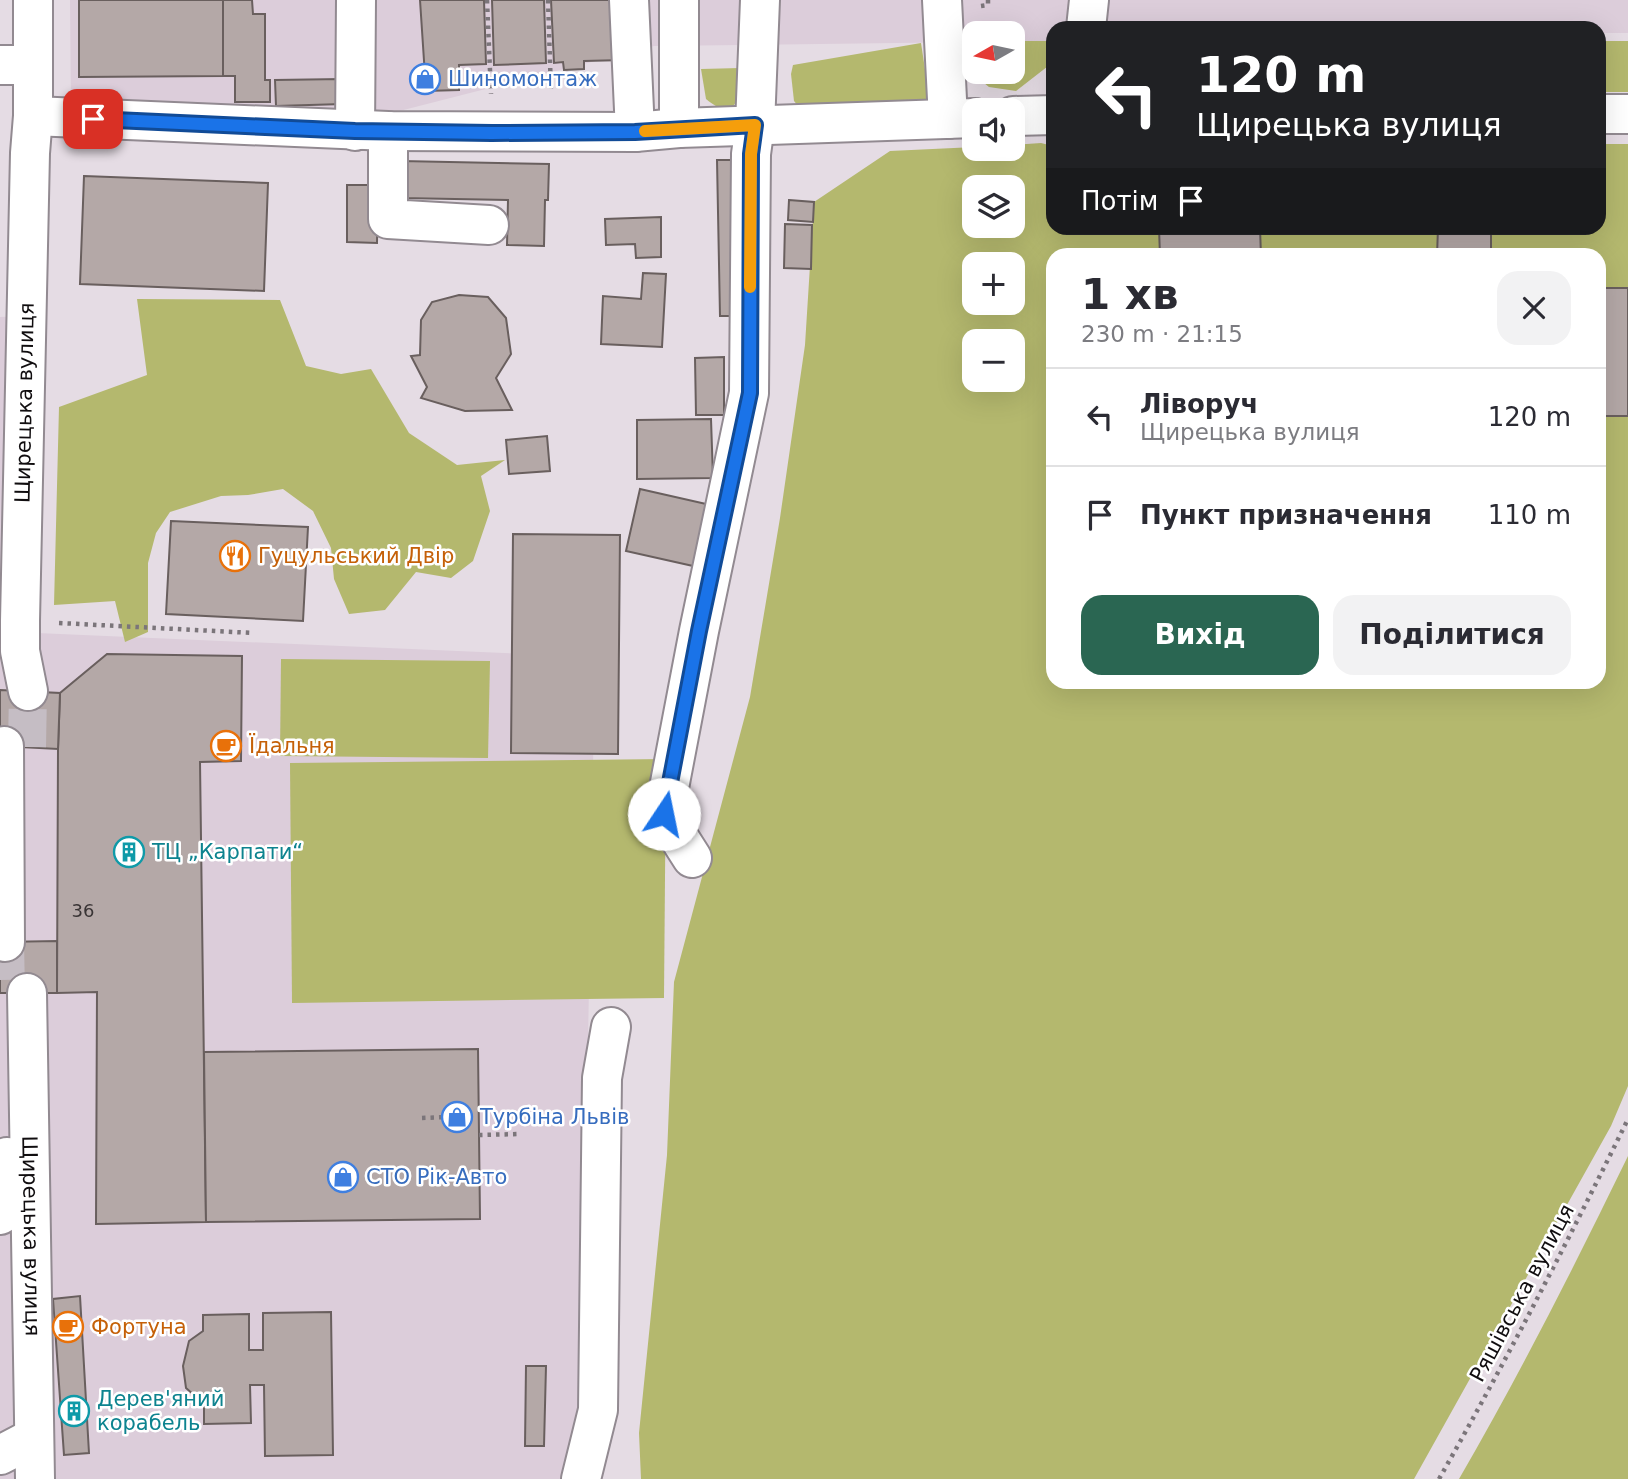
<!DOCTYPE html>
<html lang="uk">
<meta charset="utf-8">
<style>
:root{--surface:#fff;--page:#f2f2f3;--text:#2b2b33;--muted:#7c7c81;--line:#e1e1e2;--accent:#2a6652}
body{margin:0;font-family:"DejaVu Sans",sans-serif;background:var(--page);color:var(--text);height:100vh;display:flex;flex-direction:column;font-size:26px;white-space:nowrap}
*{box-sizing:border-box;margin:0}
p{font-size:23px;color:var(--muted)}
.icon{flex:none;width:38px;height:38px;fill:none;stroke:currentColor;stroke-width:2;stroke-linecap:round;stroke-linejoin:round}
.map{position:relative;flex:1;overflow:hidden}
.sheet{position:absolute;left:1046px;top:248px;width:560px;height:441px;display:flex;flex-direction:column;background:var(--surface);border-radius:21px;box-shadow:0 7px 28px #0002}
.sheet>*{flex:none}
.banner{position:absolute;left:1046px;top:21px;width:560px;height:214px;border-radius:21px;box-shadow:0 7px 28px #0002;background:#202124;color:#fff;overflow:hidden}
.needle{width:46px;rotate:261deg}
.fabs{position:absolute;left:962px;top:21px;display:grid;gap:14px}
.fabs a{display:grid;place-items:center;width:63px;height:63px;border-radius:14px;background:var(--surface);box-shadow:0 7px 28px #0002;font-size:35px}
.pin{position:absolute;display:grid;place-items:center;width:60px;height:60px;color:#fff;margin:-30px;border-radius:14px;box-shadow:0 4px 10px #0006}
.me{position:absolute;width:77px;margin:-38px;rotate:11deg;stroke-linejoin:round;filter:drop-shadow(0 0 5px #0008)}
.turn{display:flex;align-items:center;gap:24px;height:147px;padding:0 35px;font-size:32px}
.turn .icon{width:91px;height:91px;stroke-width:2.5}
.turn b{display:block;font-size:49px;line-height:60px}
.then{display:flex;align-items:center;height:66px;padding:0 35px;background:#0003;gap:14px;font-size:26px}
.round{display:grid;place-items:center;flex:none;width:74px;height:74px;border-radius:21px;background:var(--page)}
.head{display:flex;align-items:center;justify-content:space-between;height:119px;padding:0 35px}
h1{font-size:42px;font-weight:800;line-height:52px}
.cta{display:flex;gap:14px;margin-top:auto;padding:14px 35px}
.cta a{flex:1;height:80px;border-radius:21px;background:var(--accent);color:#fff;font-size:28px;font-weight:800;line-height:80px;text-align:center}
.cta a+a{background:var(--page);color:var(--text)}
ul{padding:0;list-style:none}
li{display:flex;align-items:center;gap:21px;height:98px;padding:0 35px;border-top:2px solid var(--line)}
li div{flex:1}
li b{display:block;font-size:26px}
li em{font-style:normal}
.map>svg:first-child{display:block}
</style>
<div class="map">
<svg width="1628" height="1479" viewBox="0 0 1628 1479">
<rect width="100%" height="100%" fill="#e5dce4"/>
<g fill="#dccdda">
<polygon points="70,0 1628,0 1628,33 1600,33 1600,28 1054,28 1053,41 1013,41 1013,33 975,33 975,42 654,46 380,116 71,106"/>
<polygon points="47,315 37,633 595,657 580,1479 0,1479 0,317"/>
</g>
<g fill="#b4b86e" fill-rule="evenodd">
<polygon points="1013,41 1051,41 1052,63 1016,91 989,87 968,70 966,42 975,42 975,72 1013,72"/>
<rect x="1600" y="41" width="28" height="51"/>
<polygon points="921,43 930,102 806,115 794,101 791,74 793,65"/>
<path d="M740,68C741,93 738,126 706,99L701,69Z"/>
<path d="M1041,143L1053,146L1054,228H1600V144H1628V1086L1611,1126L1414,1479H641L639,1433L667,1155L674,982L750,697L780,518L805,345L814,202L890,151L975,147V149H1013V145ZM975,187H1013V226H975ZM1054,256H1600V682H1054ZM975,264H1013V303H975ZM975,341H1013V380H975Z"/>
<polygon points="137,299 280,300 306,366 341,374 371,369 409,433 457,465 505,460 481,476 490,511 473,561 451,578 416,572 385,610 349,614 334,579 331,548 313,511 283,489 248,495 221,496 170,512 156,533 148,563 148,632 125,642 115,601 54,605 59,407 147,375"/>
<polygon points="281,659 490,661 488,758 280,756"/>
<polygon points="666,759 664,998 292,1003 290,763"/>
<path d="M1628,1156V1479H1459C1520,1374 1575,1265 1628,1156Z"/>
</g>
<g fill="#b4a8a7" stroke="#695f5e" stroke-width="2">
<polygon points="79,0 223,0 223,76 79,77"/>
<polygon points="223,0 252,0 253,14 265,14 265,80 270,80 270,102 235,102 235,76 223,76"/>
<polygon points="420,0 484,0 486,64 459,65 459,90 426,91"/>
<polygon points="492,0 544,0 546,63 494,65"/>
<polygon points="551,0 621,0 624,60 584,61 584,69 564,70 563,62 554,63"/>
<polygon points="342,79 343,104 276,106 275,80"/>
<polygon points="717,160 741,160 744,316 720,316"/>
<polygon points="401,161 549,164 548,200 545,200 544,246 507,245 508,200 401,198"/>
<polygon points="84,176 268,183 264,291 80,284"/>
<polygon points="347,185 378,185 377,243 347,242"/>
<polygon points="789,200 814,202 813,222 788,220"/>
<polygon points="661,217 661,257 636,258 635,244 606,245 605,219"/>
<polygon points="785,224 812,225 811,269 784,268"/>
<polygon points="1159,228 1260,228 1261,256 1160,256"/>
<polygon points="1438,228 1491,228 1491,251 1520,251 1520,256 1437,256"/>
<polygon points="643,273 666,274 662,347 601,344 603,296 641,299"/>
<rect x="1600" y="288" width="28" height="128"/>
<polygon points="459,295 488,297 506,318 511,354 496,378 512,410 465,411 421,398 427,387 411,356 420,355 421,320 432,302"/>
<polygon points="724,357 724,415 696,415 695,358"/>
<polygon points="711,419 713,478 637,479 637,420"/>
<polygon points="547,436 550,471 509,474 506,440"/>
<polygon points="640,489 715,506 702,568 626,551"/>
<polygon points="171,521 308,527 303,621 166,614"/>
<polygon points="513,534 620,535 618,754 511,753"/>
<polygon points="107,654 242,656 241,761 200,762 206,1222 96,1224 97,992 57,993 58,749 60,693"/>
<polygon points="0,690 60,693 58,749 0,746"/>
<polygon points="57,941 57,993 0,993 0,942"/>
<polygon points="478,1049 480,1219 206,1222 204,1052"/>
<polygon points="80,1296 89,1453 64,1455 53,1299"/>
<polygon points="331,1312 333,1455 265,1456 264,1385 250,1385 251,1423 204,1424 204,1404 186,1388 183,1366 189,1341 203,1331 203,1315 249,1314 249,1350 263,1350 263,1313"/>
<polygon points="526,1366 546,1366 544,1446 525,1446"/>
</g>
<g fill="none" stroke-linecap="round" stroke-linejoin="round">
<g stroke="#c5bdc4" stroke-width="38" stroke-dasharray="38 19" stroke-linecap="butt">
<polyline points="27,747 28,691"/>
<polyline points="5,942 6,993"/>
</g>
<g stroke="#928a91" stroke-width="42">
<g id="minor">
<polyline points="629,0 635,132"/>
<polyline points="679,0 679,128"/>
<polyline points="942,0 948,119"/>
<polyline points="1086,28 1089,0"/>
<polyline points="0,65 33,65"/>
<polyline points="1600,114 1628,114"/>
<polyline points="33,116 388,131 635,132 679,128 975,118"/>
<polyline points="1013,116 1054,115"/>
<polyline points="355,131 356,0"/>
<polyline points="388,131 388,219 489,225"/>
<path id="s1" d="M28,691L20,651V621L30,153L33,116V0"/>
<polyline points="4,746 5,942"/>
<polyline points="692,858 664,814 699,631 749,393 751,154 755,125 760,0"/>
<path id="s2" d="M27,993L35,1479"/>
<polyline points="0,1215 7,1195 7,1157"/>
<polyline points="0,1455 33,1438"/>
<polyline points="581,1479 598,1410 602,1078 611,1027"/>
</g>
</g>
<g stroke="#7b757a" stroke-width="4.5" stroke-dasharray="3.5 5" stroke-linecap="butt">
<polyline points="487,0 491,94"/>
<polyline points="548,0 551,92"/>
<polyline points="981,6 988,5 988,0"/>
<polyline points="59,623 254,633"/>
<polyline points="422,1118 449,1117"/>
<polyline points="479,1135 520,1134"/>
<path d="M1439,1479C1506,1361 1568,1241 1628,1119"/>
</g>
<use href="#minor" stroke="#fff" stroke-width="38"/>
</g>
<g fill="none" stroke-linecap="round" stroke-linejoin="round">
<g stroke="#114b97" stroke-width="18">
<polyline id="route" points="93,119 355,131 492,133 635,132 755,125 751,154 750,393 699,631 664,814"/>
</g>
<use href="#route" stroke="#1a73e8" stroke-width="12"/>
<polyline stroke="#f59e0b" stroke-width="12" points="645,131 755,125 751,154 750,287"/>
</g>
<defs>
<g id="shop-ring" transform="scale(1.575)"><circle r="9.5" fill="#fff" stroke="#3f7fe0" stroke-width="1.5"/><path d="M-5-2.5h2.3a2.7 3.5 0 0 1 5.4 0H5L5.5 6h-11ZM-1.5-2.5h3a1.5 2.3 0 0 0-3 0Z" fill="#3f7fe0"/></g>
<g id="restaurant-ring" transform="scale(1.575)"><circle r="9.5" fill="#fff" stroke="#e8710a" stroke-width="1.5"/><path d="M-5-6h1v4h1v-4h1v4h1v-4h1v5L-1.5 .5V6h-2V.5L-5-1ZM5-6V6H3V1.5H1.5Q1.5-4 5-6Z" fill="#e8710a"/></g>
<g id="cafe-ring" transform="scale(1.575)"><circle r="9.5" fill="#fff" stroke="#e8710a" stroke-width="1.5"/><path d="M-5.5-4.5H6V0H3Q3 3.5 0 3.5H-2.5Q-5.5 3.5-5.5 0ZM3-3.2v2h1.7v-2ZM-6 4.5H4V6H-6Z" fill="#e8710a"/></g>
<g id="building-ring" transform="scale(1.575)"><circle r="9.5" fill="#fff" stroke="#0f9aa8" stroke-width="1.5"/><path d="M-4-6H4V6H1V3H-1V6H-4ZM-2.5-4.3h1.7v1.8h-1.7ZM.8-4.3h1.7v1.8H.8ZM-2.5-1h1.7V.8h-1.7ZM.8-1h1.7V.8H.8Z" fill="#0f9aa8"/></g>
</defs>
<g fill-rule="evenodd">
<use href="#shop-ring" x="425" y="79"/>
<use href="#restaurant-ring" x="235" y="556"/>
<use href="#cafe-ring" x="226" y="746"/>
<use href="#building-ring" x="129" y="852"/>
<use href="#shop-ring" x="457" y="1117"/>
<use href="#shop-ring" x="343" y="1177"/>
<use href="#cafe-ring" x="68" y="1327"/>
<use href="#building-ring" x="74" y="1411"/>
</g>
<g text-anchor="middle" stroke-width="5" stroke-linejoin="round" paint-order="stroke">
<g font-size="18" fill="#393435">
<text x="83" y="917">36</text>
</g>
<g font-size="21" fill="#366cbe" stroke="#fff" text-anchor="start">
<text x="448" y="86">Шиномонтаж</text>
<text x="480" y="1124">Турбіна Львів</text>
<text x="366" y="1184">СТО Рік-Авто</text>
</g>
<g font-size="21" fill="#100d0f" stroke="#fff">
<text dy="7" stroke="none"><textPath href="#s1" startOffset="289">Щирецька вулиця</textPath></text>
<text dy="7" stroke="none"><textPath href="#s2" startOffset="243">Щирецька вулиця</textPath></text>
<text transform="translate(1522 1293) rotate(-62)" y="7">Ряшівська вулиця</text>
</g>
<g font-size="21" fill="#c56008" stroke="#fff" text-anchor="start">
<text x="258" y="563">Гуцульський Двір</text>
<text x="249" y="753">Їдальня</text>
<text x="91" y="1334">Фортуна</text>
</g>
<g font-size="21" fill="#0d838f" stroke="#fff" text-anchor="start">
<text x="152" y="859">ТЦ „Карпати“</text>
<text x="97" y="1406">Дерев'яний<tspan x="97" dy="24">корабель</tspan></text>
</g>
</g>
</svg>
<div class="fabs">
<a><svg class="needle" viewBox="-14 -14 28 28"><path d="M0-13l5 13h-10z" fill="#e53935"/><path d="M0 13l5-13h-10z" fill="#7c7c81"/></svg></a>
<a><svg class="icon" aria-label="sound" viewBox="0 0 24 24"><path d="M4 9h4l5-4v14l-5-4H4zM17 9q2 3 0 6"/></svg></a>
<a><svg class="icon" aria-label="layers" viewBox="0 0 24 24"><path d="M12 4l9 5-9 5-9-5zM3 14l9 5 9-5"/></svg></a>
<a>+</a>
<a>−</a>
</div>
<div class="pin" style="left:93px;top:119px;background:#d93025"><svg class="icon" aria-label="arrive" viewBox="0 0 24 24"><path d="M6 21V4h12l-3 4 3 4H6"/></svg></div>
<svg class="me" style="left:664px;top:814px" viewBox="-20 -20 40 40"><circle r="19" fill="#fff"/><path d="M0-13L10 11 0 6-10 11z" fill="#1a73e8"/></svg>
<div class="banner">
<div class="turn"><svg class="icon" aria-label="left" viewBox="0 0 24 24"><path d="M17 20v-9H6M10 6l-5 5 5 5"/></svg><div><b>120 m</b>Щирецька вулиця</div></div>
<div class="then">Потім<svg class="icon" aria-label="arrive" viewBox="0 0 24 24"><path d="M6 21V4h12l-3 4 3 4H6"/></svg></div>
</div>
<section class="sheet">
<div class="head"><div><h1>1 хв</h1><p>230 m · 21:15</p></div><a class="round"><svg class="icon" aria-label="close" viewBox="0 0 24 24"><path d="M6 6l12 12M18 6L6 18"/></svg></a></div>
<ul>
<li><svg class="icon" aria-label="left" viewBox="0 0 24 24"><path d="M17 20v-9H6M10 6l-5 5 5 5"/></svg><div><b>Ліворуч</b><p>Щирецька вулиця</p></div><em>120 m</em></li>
<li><svg class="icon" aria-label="arrive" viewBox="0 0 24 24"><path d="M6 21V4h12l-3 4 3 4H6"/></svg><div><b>Пункт призначення</b></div><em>110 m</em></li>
</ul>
<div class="cta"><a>Вихід</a><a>Поділитися</a></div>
</section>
</div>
